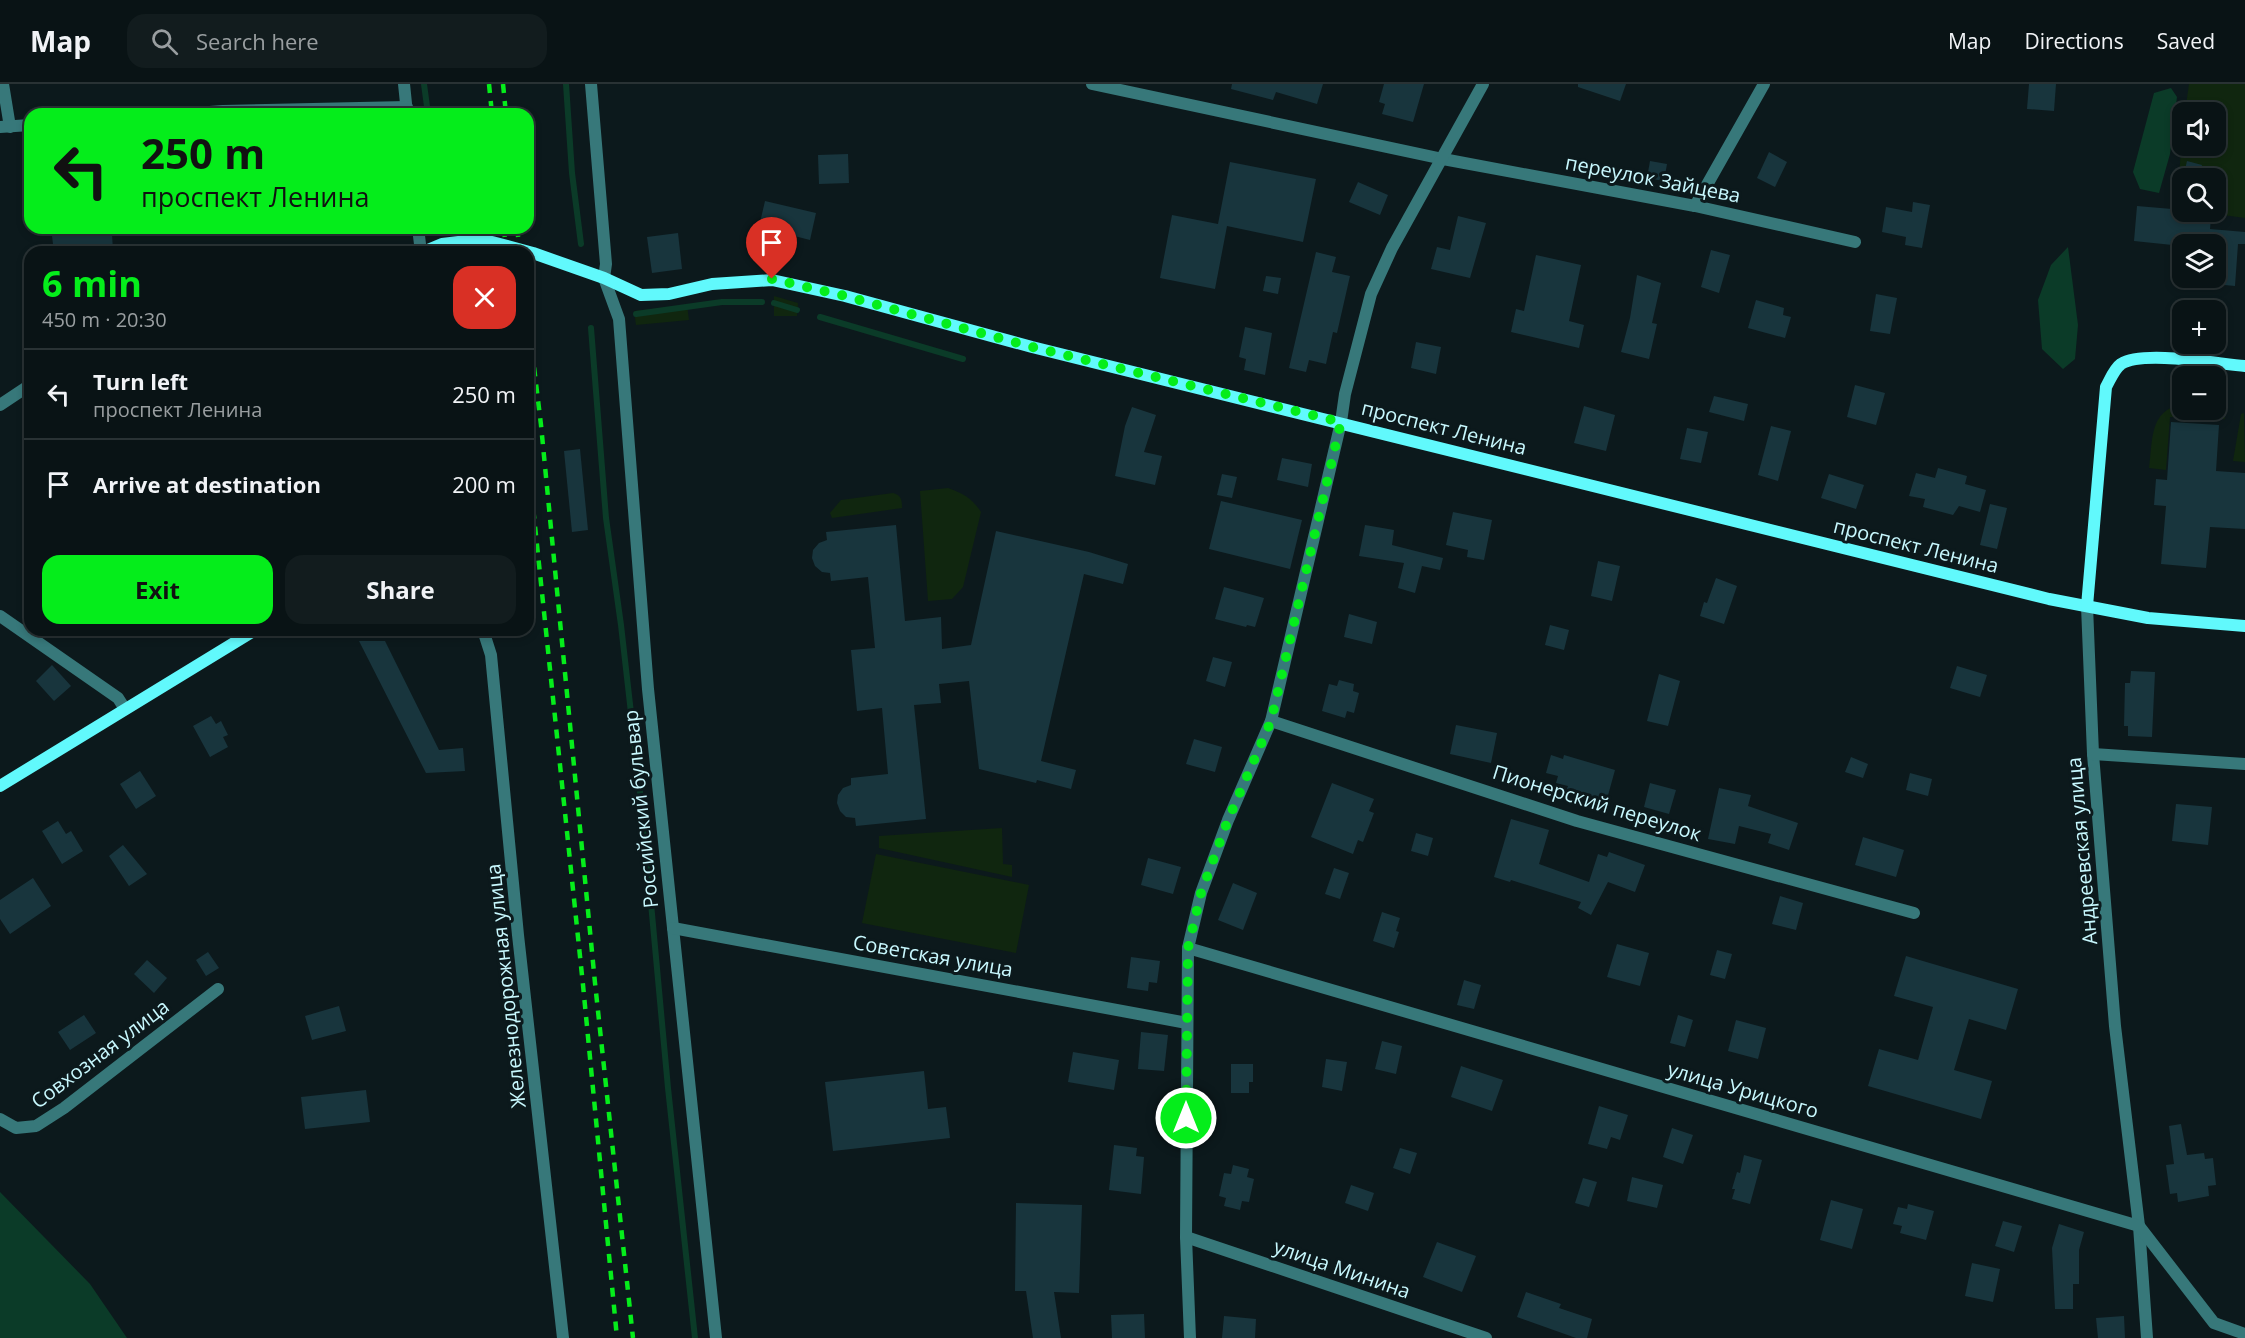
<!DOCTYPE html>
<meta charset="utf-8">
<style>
:root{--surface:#091315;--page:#121c1e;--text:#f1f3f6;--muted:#999ea0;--line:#293234;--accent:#05ed1b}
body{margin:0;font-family:"Open Sans",sans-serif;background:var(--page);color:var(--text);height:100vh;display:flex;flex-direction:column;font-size:22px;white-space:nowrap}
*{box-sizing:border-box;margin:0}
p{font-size:20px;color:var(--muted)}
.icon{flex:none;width:33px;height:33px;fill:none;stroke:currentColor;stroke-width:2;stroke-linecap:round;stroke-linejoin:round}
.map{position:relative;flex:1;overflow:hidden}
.drawer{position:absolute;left:24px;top:162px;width:510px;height:390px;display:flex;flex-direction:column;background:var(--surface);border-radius:18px;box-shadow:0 3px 9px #0003,0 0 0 2px var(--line)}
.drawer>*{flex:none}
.banner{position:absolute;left:24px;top:24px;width:510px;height:126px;border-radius:18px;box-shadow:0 3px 9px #0003,0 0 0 2px var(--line);background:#05ed1b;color:#111;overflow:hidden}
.tools{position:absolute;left:2172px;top:18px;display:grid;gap:12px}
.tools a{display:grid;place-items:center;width:54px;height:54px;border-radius:12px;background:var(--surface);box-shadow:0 3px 9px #0003,0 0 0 2px var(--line);font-size:30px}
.pin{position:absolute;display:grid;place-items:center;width:51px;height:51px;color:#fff;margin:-62px -26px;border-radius:50% 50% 50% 0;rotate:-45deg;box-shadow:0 0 6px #0007}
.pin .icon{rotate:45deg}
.me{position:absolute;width:66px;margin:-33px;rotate:0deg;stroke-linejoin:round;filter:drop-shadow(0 0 4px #0008)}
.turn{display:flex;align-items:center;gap:21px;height:126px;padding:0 18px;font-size:27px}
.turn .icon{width:78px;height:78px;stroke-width:2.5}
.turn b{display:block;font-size:42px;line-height:51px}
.round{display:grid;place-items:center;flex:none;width:63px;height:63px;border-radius:18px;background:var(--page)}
.headline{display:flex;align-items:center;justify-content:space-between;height:102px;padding:0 18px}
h1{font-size:36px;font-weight:700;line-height:45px;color:var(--accent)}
.primary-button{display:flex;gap:12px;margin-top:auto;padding:12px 18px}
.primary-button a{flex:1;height:69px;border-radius:18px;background:var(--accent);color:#111;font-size:24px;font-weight:700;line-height:69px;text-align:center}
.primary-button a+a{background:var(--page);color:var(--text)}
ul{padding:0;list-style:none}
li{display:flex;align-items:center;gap:18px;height:90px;padding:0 18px;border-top:2px solid var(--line)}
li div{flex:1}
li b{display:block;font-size:22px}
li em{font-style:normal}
header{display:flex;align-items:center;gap:36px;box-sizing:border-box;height:84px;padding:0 30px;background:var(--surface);border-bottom:2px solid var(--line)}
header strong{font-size:28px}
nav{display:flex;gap:33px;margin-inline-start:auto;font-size:21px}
.search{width:420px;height:54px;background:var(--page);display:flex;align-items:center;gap:15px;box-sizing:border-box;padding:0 21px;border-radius:18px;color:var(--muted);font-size:22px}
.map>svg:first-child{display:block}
</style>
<header>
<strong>Map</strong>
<div class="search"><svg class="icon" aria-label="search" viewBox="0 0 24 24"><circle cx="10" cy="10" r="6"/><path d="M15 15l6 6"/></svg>Search here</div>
<nav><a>Map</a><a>Directions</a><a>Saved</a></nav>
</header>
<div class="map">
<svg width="2245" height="1254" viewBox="0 0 2245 1254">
<rect width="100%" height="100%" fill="#0c191c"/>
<g fill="#10260f">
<polygon points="2189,0 2245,0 2245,134 2201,128 2216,128 2216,94 2182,94 2182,125 2177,124 2182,50 2182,62 2216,62 2216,28 2185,28"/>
<polygon points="774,212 798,219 797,232 774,232"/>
<polygon points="687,221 689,236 636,241 634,227"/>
<path d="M2182,320V326L2224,324L2225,335L2170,333L2166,386L2149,384C2153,355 2149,327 2182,320Z"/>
<polygon points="2244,329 2245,378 2233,377 2241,330"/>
<path d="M948,404C962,409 972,414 981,428L963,503L952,515L928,517L920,407Z"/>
<path d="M893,409C901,411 902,416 902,424L832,434L830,429L841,416Z"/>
<polygon points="1002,744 1003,780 1012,781 1012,793 879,764 879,752"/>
<polygon points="876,770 1029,801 1016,869 862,839"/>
</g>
<g fill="#0b3b28">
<polygon points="2171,4 2177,13 2170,70 2159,109 2140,105 2133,88 2154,9"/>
<polygon points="2068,163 2078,241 2075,275 2063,285 2042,265 2038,216 2051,181"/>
<polygon points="0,1108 90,1200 127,1254 0,1254"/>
</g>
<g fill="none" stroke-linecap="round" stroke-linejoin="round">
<g stroke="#0b3b28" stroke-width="6">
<polyline points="424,0 428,30"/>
<polyline points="566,0 572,89 581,160"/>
<polyline points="774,219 797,226"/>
<polyline points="636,230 722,218 762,218"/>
<polyline points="820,233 963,275"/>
<polyline points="591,244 606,434 621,541 644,743 668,1004 695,1254"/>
</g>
</g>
<g fill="#18353d">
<polygon points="1232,0 1323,0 1317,20 1276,8 1273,16 1231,5"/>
<polygon points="1384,0 1424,0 1413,38 1382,30 1385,20 1379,18"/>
<polygon points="1578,0 1626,0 1620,17 1578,3"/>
<polygon points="2029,0 2056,0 2054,27 2027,25"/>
<polygon points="1769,68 1787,78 1775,103 1757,94"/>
<polygon points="848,70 849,99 819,100 818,71"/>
<polygon points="1650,77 1667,80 1664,97 1647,94"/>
<polygon points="2187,77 2202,81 2199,94 2183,94"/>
<polygon points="1230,78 1316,95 1303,158 1227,142 1215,205 1160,194 1172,131 1218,140"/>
<polygon points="1358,98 1388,111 1380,131 1349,118"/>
<polygon points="765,117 816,129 810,156 759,143"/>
<polygon points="1913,118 1930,121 1922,164 1905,161 1906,153 1882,148 1886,123 1912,128"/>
<polygon points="2137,122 2172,125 2172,130 2211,134 2210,145 2245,148 2245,160 2238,160 2235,202 2214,200 2217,160 2182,162 2134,157"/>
<polygon points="1458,132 1486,139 1470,194 1431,185 1437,163 1450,166"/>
<polygon points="51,144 109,144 109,149 112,149 113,168 54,168"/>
<polygon points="678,149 682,185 652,189 647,153"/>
<polygon points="1711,166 1730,171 1719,209 1701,203"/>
<polygon points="1316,168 1336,173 1332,188 1350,192 1337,249 1333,248 1326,280 1309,276 1306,288 1289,284"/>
<polygon points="1536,171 1581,181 1569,237 1584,241 1579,264 1511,248 1516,225 1524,227"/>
<polygon points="1637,191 1661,199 1652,239 1657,240 1649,275 1621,268 1630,234"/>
<polygon points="1266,192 1281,194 1278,210 1263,207"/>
<polygon points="1876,210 1897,214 1890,250 1870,247"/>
<polygon points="1756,216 1784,224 1783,231 1791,233 1785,254 1748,244"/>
<polygon points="1245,243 1272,249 1265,291 1244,286 1246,275 1239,273"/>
<polygon points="1416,258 1441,263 1436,290 1411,284"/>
<polygon points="1855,301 1885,309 1876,341 1847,333"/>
<polygon points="1714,312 1748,320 1744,337 1709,328"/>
<polygon points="1584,322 1615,331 1606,367 1574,359"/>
<polygon points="1132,323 1156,331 1144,368 1162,372 1155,401 1115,392 1125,342"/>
<polygon points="2171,338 2219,341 2216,387 2245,389 2245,445 2210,443 2206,484 2161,480 2166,422 2154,421 2156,395 2167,396"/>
<polygon points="1771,342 1791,347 1778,397 1758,391"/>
<polygon points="1687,344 1708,348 1701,379 1680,375"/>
<polygon points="580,365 588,446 572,448 564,367"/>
<polygon points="1282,374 1312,380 1308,403 1277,396"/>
<polygon points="1938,384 1967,392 1965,400 1986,406 1980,428 1959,422 1953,431 1923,423 1925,415 1909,412 1916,389 1935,394"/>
<polygon points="1222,390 1237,393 1232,414 1217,411"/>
<polygon points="1829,390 1864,401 1856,425 1821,414"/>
<polygon points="1221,417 1302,436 1290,485 1209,465"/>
<polygon points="1990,420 2007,424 1997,465 1980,461"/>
<polygon points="1453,428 1492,436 1484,476 1467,473 1468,466 1446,461"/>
<polygon points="896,441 905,537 941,533 942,565 971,561 996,447 1089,468 1128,480 1123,500 1084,490 1041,677 1076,686 1071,705 1037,696 1036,699 979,685 969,597 939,600 941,619 914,621 926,735 856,742 855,734 846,733 840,727 837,719 838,711 843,704 851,701 851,694 888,690 882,624 857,627 851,566 875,564 868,493 831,497 830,489 822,488 815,482 812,474 813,466 819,459 827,456 826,448"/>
<polygon points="1365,441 1394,446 1392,461 1443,474 1440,486 1422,482 1415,509 1398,504 1404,479 1359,472"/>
<polygon points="1598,477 1620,482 1612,517 1591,512"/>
<polygon points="1716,494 1737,502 1724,540 1700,532 1704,518 1707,519"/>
<polygon points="1224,503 1264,514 1255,543 1247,541 1246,543 1215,535"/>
<polygon points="1349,530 1377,538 1372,560 1344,553"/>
<polygon points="1550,541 1569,546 1564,566 1545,561"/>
<polygon points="359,557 385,557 439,666 463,664 465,687 426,689"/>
<polygon points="1213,573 1232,578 1225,603 1206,597"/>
<polygon points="52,581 71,602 54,617 36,597"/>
<polygon points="1957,582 1987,591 1980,613 1950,604"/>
<polygon points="2131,587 2155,588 2152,653 2128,652 2128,642 2124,642 2125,599 2130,599"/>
<polygon points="1659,590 1680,597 1668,642 1647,637"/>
<polygon points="1339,596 1354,600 1353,607 1359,609 1354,629 1347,627 1345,634 1322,627 1329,600 1337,602"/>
<polygon points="211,632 216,640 221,637 228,651 223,653 228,663 210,673 193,642"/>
<polygon points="1456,641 1497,649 1491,679 1450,670"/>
<polygon points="1194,655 1222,663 1215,688 1186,680"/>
<polygon points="1551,671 1563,675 1564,671 1615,686 1607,715 1598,713 1597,716 1566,707 1568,702 1556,699 1558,692 1546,689"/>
<polygon points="1851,673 1868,680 1863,694 1845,688"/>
<polygon points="140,687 156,712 136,725 120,700"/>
<polygon points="1910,689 1932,695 1928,712 1906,706"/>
<polygon points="1332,699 1374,715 1369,727 1374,729 1363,758 1358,756 1353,770 1311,753"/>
<polygon points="1650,699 1676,706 1669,730 1644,723"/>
<polygon points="1719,704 1751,711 1748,722 1798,739 1789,766 1768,759 1771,750 1739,742 1735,760 1708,755"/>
<polygon points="2176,720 2212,723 2208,761 2172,757"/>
<polygon points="1511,735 1549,746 1539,780 1589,798 1598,770 1607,773 1609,768 1645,781 1635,808 1608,798 1591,831 1578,824 1581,818 1511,796 1510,798 1494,793"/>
<polygon points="58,737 66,750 71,747 83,767 62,780 42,747"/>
<polygon points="1416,749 1433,754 1428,772 1411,767"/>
<polygon points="1863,753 1904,766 1896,793 1855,781"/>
<polygon points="123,761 147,790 129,802 109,772"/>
<polygon points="1148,774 1181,783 1173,810 1141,801"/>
<polygon points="1334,784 1349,789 1340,815 1325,810"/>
<polygon points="33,794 51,822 10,850 0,835 0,816"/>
<polygon points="1233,799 1257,809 1243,846 1218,836"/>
<polygon points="1780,812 1803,819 1796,846 1772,840"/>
<polygon points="1382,828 1400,834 1396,847 1399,848 1394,864 1373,857"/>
<polygon points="1617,860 1649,869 1640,902 1607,893"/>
<polygon points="1717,866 1732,870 1725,895 1710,891"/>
<polygon points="208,868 219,884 206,892 196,876"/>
<polygon points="1906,872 2018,905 2006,946 1969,935 1954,986 1992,997 1981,1035 1868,1002 1879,965 1918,976 1933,923 1894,912"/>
<polygon points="1131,873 1160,877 1157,899 1149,898 1148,907 1127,904"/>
<polygon points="147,876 167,894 154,909 134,890"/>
<polygon points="1464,896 1481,901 1474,925 1457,921"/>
<polygon points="339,922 346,947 312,956 305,932"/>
<polygon points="84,931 96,949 70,966 58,948"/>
<polygon points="1678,931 1693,936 1685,963 1670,959"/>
<polygon points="1736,936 1766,944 1758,975 1728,967"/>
<polygon points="1141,948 1168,951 1164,987 1138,985"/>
<polygon points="1382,957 1402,962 1396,990 1375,985"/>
<polygon points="1073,968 1119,976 1114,1006 1068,998"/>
<polygon points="1326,975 1347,978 1342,1007 1322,1003"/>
<polygon points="1231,980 1253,980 1253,998 1249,998 1249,1009 1231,1009"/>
<polygon points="1461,982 1503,996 1492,1027 1451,1013"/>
<polygon points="924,987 928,1025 946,1023 950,1054 833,1067 825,998"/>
<polygon points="366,1006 370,1038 305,1045 301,1013"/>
<polygon points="1599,1022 1628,1031 1620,1056 1611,1053 1607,1065 1588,1060"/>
<polygon points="2181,1040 2187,1071 2204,1069 2205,1075 2213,1074 2216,1101 2208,1102 2209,1112 2178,1118 2177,1109 2170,1110 2166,1081 2174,1080 2169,1042"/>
<polygon points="1672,1044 1693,1051 1683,1080 1663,1073"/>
<polygon points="1114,1061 1137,1064 1136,1072 1144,1073 1141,1110 1109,1106"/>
<polygon points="1400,1064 1417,1069 1410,1090 1393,1084"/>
<polygon points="1744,1071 1762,1076 1750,1120 1732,1115 1735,1105 1732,1105 1737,1088 1740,1089"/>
<polygon points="1233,1081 1249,1085 1247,1093 1254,1095 1249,1118 1242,1117 1240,1126 1224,1122 1226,1114 1219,1112 1224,1089 1231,1090"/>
<polygon points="1632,1093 1663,1101 1657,1124 1627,1117"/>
<polygon points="1583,1094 1597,1098 1589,1123 1575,1119"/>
<polygon points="1351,1101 1374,1109 1368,1127 1345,1119"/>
<polygon points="1831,1116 1863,1125 1852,1165 1820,1156"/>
<polygon points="1016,1119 1082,1121 1079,1209 1054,1208 1061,1254 1033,1254 1026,1207 1015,1207"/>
<polygon points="1908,1120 1934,1127 1926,1156 1900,1149 1902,1142 1893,1140 1898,1123 1907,1125"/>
<polygon points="2003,1137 2022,1142 2014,1168 1995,1162"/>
<polygon points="2059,1140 2084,1148 2079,1166 2079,1200 2073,1200 2073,1225 2055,1225 2052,1164"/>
<polygon points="1437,1158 1476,1172 1462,1208 1423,1193"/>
<polygon points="1972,1179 2000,1185 1993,1218 1965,1212"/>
<polygon points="1526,1208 1561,1220 1559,1224 1592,1235 1587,1254 1576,1254 1517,1233"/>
<polygon points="1144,1230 1145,1254 1112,1254 1111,1231"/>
<polygon points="1224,1232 1256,1235 1255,1254 1222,1254"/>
<polygon points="2124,1232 2125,1254 2098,1254 2096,1234"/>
</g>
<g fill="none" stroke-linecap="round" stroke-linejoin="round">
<g stroke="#37787a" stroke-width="12">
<polyline points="3,0 10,43"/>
<polyline points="404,0 407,29"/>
<polyline points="591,0 606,180 604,194 619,235 648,605 716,1254"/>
<polyline points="1092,0 1443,75 1695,122 1855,158"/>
<polyline points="183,30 223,27 407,23"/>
<polyline points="0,43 30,41"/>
<polyline points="1695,122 1764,0"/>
<polyline points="418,144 421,168"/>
<polyline points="0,321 30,301"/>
<polyline points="2087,522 2093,670 2115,942 2139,1142 2147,1254"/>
<polyline points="0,532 118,614 125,625"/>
<polyline points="483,546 491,571 518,851 563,1254"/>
<polyline points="1271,637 1577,737 1914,829"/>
<polyline points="2093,670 2245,680"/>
<polyline points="673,844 1187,939"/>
<polyline points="1188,864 2139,1142 2214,1239 2245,1250"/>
<polyline points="0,1035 16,1044 36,1042 64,1024 218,905"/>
<polyline points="1186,1153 1486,1254"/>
<polyline points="1190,1254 1186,1153 1188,864 1201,809 1228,736 1271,637 1341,338 1345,310 1371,210 1392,164 1483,0"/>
</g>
<g stroke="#61f9fc" stroke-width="12">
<polyline points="423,168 442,160 467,157 492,158 533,169 604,194 641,211 669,210 712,200 772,196 845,212 1032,263 2049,515 2148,534 2245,542"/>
<path d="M2087,522L2106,303C2110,296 2114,285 2121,280C2143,266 2218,280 2245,282"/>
<polyline points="0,702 255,546"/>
</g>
<g stroke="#05ed1b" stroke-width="4.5" stroke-dasharray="9 8" stroke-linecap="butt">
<polyline points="489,0 492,30"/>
<polyline points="503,0 506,30"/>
<polyline points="504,144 506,168"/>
<polyline points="517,144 520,168"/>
<polyline points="528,233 541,341 595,899 633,1254"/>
<polyline points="528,375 583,901 617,1254"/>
</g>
</g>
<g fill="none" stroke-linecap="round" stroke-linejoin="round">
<polyline stroke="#05ed1b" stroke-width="10" stroke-dasharray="0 18" points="772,195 845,212 1032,263 1341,338 1271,637 1228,736 1201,809 1188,864 1186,1034"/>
</g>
<g text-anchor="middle" stroke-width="6" stroke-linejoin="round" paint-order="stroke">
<g font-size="20" fill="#c8f8fe" stroke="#0c191c">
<text transform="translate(1653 95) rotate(11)" y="7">переулок Зайцева</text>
<text transform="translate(1444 344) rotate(14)" y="7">проспект Ленина</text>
<text transform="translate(1916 462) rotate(14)" y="7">проспект Ленина</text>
<text transform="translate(1597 719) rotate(17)" y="7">Пионерский переулок</text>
<text transform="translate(641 725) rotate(-96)" y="7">Российский бульвар</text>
<text transform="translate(2082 767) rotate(-95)" y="7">Андреевская улица</text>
<text transform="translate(933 872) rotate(10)" y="7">Советская улица</text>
<text transform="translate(506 902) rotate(-96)" y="7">Железнодорожная улица</text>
<text transform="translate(100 970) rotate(-37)" y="7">Совхозная улица</text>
<text transform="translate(1743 1006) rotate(16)" y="7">улица Урицкого</text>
<text transform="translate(1342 1185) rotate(19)" y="7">улица Минина</text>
</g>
</g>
</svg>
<div class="tools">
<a><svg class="icon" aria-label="sound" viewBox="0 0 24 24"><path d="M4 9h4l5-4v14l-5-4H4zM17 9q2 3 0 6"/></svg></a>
<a><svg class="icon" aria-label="search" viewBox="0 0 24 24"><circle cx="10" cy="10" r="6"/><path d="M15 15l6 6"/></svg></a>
<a><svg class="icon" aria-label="layers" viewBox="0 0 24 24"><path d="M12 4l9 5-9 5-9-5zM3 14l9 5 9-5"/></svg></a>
<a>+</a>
<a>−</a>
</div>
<div class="pin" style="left:772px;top:195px;background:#d93025"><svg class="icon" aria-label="arrive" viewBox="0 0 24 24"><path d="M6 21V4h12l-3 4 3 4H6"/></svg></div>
<svg class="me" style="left:1186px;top:1034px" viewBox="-20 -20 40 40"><circle r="17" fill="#05ed1b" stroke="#fff" stroke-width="3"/><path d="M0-11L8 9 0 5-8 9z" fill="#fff"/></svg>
<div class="banner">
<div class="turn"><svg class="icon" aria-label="left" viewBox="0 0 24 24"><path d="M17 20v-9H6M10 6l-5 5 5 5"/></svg><div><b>250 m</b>проспект Ленина</div></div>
</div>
<section class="drawer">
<div class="headline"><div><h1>6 min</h1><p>450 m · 20:30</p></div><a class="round" style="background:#d93025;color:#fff"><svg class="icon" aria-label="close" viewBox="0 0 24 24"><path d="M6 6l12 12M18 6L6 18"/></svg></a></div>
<ul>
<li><svg class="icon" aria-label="left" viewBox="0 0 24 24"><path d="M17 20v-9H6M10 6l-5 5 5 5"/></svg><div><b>Turn left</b><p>проспект Ленина</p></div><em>250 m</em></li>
<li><svg class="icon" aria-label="arrive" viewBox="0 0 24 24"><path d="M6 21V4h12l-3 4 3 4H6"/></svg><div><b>Arrive at destination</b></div><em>200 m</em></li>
</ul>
<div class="primary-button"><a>Exit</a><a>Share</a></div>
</section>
</div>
